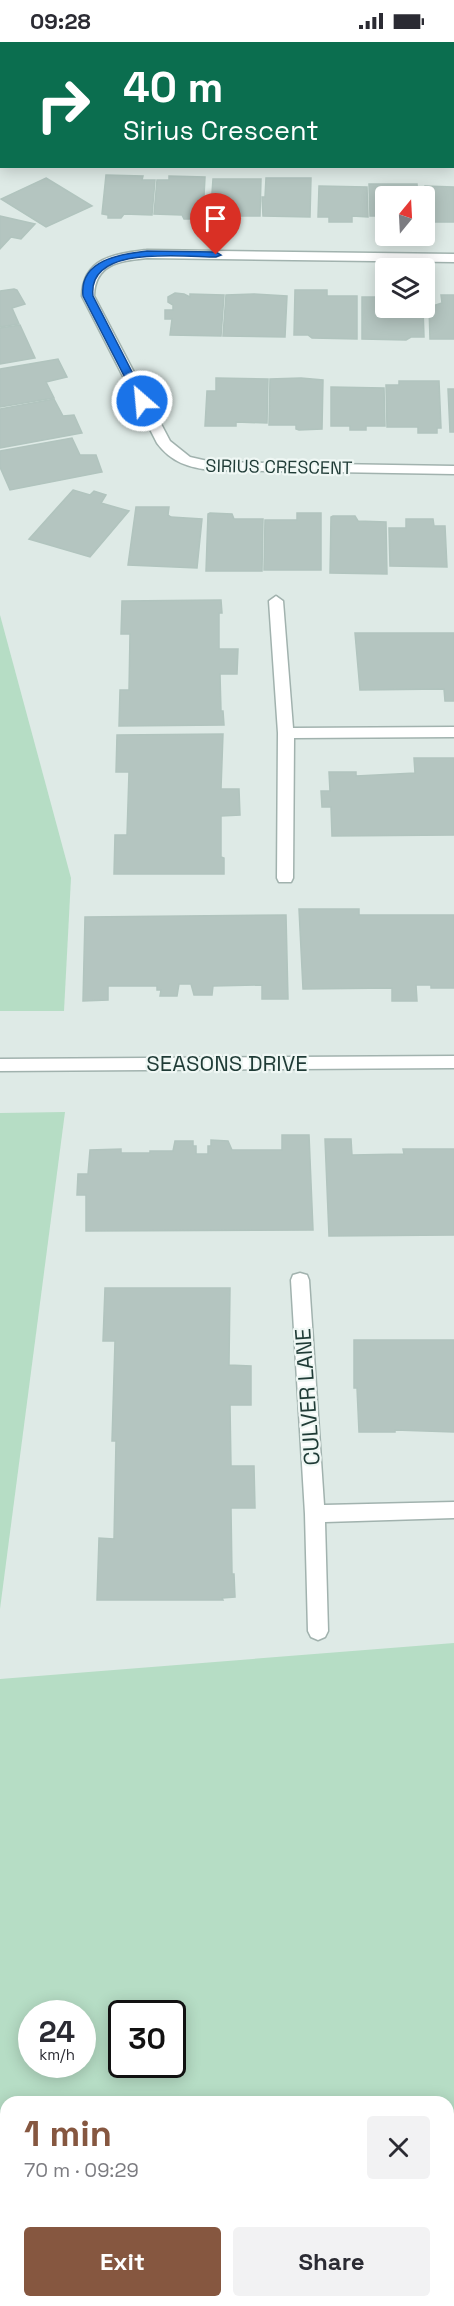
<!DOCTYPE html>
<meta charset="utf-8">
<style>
:root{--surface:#fff;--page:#f2f2f3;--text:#2b2b33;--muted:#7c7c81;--accent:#865740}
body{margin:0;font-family:"Space Grotesk",sans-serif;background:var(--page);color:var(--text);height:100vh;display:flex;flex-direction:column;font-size:22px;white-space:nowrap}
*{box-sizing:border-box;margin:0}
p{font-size:20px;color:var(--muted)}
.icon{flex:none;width:33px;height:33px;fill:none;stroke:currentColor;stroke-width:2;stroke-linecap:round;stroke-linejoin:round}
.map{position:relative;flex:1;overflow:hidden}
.panel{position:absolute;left:0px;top:2054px;width:454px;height:212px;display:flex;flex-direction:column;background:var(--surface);border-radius:18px 18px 0 0;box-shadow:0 3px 15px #0003}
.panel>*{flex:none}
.top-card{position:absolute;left:0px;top:0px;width:454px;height:126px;box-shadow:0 3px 15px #0003;background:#0b6e4f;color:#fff;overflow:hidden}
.needle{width:39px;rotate:18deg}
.controls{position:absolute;left:375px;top:144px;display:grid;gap:12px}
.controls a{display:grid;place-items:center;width:60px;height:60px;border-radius:6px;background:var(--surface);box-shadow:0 3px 15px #0003;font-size:30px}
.speed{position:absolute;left:18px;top:1958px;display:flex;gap:12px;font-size:30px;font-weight:700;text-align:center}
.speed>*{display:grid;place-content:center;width:78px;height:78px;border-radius:50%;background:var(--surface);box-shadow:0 3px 15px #0003;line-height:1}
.speed small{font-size:15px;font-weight:400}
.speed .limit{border:3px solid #111;border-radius:9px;background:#fff;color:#111}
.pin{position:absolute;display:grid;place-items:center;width:51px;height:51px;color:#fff;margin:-62px -26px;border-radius:50% 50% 50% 0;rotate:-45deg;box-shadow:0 0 6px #0007}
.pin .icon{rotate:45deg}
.me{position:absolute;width:66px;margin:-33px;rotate:333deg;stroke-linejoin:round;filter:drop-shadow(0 0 4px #0008)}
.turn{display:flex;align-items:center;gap:21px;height:126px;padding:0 24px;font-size:27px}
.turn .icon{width:78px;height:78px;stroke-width:2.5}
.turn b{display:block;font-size:42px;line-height:51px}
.round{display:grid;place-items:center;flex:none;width:63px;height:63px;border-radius:6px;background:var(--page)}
.headline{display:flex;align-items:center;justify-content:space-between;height:102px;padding:0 24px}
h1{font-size:36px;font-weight:600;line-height:45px;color:var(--accent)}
.action{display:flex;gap:12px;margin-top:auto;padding:12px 24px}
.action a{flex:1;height:69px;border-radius:6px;background:var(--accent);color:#fff;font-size:24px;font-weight:600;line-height:69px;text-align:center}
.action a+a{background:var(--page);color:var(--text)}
.status{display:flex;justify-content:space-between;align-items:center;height:42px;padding:0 30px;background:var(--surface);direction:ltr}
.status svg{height:16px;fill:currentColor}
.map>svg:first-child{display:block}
</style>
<div class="status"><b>09:28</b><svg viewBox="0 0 49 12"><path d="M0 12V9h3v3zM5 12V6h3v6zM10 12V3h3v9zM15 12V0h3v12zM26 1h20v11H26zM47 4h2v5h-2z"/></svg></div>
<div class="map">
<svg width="454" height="2264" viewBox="0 0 454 2264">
<rect width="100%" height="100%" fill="#deeae6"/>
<g fill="#b6ddc5" fill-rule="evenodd">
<polygon points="0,573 71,836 64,969 0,969"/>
<polygon points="65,1070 0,1567 0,1071"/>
<path d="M454,1601V2264H0V1637ZM32,1971H82V2022H32ZM122,1971H172V2022H122ZM6,2060H448V2259H6Z"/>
</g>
<polygon fill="#84bdd2" points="6,2072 6,2259 325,2259 328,2264 0,2264 0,2074"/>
<g fill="#b4c5c0" stroke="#b1c4be" stroke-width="1.5">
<polygon points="106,133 143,134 142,138 155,138 152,173 124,172 121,176 108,176 108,173 102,172"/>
<polygon points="169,134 205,135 203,173 197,174 197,177 184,177 182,173 154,172 157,138 169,138"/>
<polygon points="46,136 92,164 46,185 1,157"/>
<polygon points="266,136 311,136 310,175 263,174 262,155 265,155"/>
<polygon points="213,137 261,137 260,174 232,174 231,179 210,179"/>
<polygon points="369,142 417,142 418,154 386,154 386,174 370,174"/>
<polygon points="319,144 367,145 368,175 352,174 352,180 329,180 329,175 318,175"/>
<polygon points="425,144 454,145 454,180 427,180"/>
<polygon points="0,174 35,182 21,197 11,195 0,207"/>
<polygon points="14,247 17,248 25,262 12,266 19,282 0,285 0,249"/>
<polygon points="295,248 327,248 327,254 357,254 357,297 312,296 308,293 294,293"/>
<polygon points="175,251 184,252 190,255 190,252 224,253 221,294 170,293 172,277 165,277 165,268 173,268 173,263 168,260 168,255"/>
<polygon points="254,252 287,254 285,295 223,294 226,253"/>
<polygon points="441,253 454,253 454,297 430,297 429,265 442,261"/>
<polygon points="362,255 386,255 386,266 423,266 424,295 411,295 406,298 362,297"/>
<polygon points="20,283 35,316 0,322 0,286"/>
<polygon points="58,317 67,335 46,340 54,356 0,365 0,327"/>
<polygon points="216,336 268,337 267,381 236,380 236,384 205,384 207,349 216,349"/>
<polygon points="301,336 323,338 322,387 299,388 296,387 296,383 269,383 270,337"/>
<polygon points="399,339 439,339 441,386 437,386 437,391 418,391 418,385 387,385 386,343 399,343"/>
<polygon points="331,345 384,346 385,384 366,384 366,388 350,388 350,384 331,384"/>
<polygon points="448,347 454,347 454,390 450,390"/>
<polygon points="54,357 63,374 74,373 82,391 0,406 0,367"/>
<polygon points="72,396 80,413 96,413 102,430 10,448 0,425 0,409"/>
<polygon points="73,448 90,453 94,449 106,453 101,461 129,469 90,515 29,497"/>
<polygon points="136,465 169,465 168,473 171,475 202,477 197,526 128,523"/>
<polygon points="210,471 232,472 234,477 263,477 262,529 206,529 208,472"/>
<polygon points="297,471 321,471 321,528 264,528 265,478 297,478"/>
<polygon points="333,474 355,474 358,479 386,480 387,532 330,531 331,475"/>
<polygon points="406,477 433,477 434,484 445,484 447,525 390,524 389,486 406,486"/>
<polygon points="221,558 222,571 219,571 219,607 238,607 237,632 220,632 221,669 223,669 224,683 119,684 120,648 129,648 130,592 121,592 122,559"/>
<polygon points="355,591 454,591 454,659 445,659 444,647 360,648"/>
<polygon points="223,692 221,747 239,747 240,773 221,774 221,815 224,816 224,832 114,832 115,793 127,793 129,730 116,730 117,693"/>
<polygon points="414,716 454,716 454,793 332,794 331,765 322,765 321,749 330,749 329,730 356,730 356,734 415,731"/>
<polygon points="299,867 359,867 359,873 454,873 454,946 431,946 431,943 416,943 417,959 392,959 392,946 303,947"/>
<polygon points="286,873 288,957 262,957 262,943 213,944 212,953 194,953 191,942 179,942 177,954 160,954 161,948 157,948 157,944 108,944 108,958 83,959 85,875"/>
<polygon points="282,1093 309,1093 313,1188 86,1189 86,1153 77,1153 78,1132 88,1132 90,1108 121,1107 121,1111 150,1111 150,1109 173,1109 175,1099 193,1099 193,1104 196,1104 196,1112 208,1112 208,1104 211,1104 211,1098 228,1099 232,1108 282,1108"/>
<polygon points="325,1097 351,1097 352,1113 404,1112 403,1107 454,1107 454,1193 329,1194"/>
<polygon points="105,1246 230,1246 229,1323 251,1324 251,1363 230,1363 231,1424 254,1424 255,1466 231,1466 232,1532 234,1532 235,1555 222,1556 223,1558 97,1558 99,1496 114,1497 116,1399 112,1399 115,1299 103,1299"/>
<polygon points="354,1298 454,1298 454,1390 395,1388 395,1390 359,1390 357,1346 354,1346"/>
</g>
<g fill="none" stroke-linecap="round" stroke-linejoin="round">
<g stroke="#a1b2ae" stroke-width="3">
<g id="minor">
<rect x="0" y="23" width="2" height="6"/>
<rect x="453" y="28" width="1" height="8"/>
<path d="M147,208L454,212V220L147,216C120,219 95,221 94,254L170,399L190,415L212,420L454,424V432L212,428C189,426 171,420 157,401L82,254C83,215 116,212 147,208Z"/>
<polygon points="276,554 283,559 293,686 454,685 454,695 294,696 293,836 291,840 279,840 277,836 278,691 269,559"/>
<polygon points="300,1231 307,1233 309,1238 324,1463 454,1460 454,1476 325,1480 328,1589 325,1595 318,1598 311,1595 308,1589 305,1472 291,1238 293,1233"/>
</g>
</g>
<g stroke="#a1b2ae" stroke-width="3">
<polygon id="tertiary" points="454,1014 454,1026 0,1029 0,1017"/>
</g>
<use href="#minor" fill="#fff" fill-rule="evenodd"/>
<use href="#tertiary" fill="#fff" fill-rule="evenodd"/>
</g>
<path fill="#1a73e8" stroke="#114b97" stroke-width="1.5" d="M147,209L216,210L221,213L216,215C184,215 87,202 93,254L147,359L142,362L137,359L83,254C79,218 120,212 147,209Z"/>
<g text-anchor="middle" stroke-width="4.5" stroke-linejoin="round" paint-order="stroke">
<g font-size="18" fill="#1f3b36" stroke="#eff7f4">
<text transform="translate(279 425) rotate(1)" y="6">SIRIUS CRESCENT</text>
</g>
<g font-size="22" fill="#1f3b36" stroke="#eff7f4">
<text x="227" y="1029">SEASONS DRIVE</text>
<text transform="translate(307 1355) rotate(-94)" y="8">CULVER LANE</text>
</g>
</g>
</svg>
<div class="controls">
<a><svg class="needle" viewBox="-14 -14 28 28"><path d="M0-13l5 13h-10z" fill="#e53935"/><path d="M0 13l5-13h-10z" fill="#7c7c81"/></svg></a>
<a><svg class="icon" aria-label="layers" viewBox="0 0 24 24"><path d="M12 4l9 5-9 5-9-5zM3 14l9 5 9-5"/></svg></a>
</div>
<div class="speed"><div>24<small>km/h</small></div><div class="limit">30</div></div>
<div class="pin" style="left:216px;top:213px;background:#d93025"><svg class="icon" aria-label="arrive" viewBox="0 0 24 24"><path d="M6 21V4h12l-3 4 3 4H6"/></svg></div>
<svg class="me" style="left:142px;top:359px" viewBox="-20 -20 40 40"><circle r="17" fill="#1a73e8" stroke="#fff" stroke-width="3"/><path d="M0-11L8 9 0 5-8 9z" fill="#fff"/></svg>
<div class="top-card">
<div class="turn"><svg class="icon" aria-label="right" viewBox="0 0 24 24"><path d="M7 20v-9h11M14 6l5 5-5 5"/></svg><div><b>40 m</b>Sirius Crescent</div></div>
</div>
<section class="panel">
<div class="headline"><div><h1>1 min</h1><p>70 m · 09:29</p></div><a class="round"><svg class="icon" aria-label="close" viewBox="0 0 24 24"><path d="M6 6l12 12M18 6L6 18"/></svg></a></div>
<div class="action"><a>Exit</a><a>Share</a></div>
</section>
</div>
